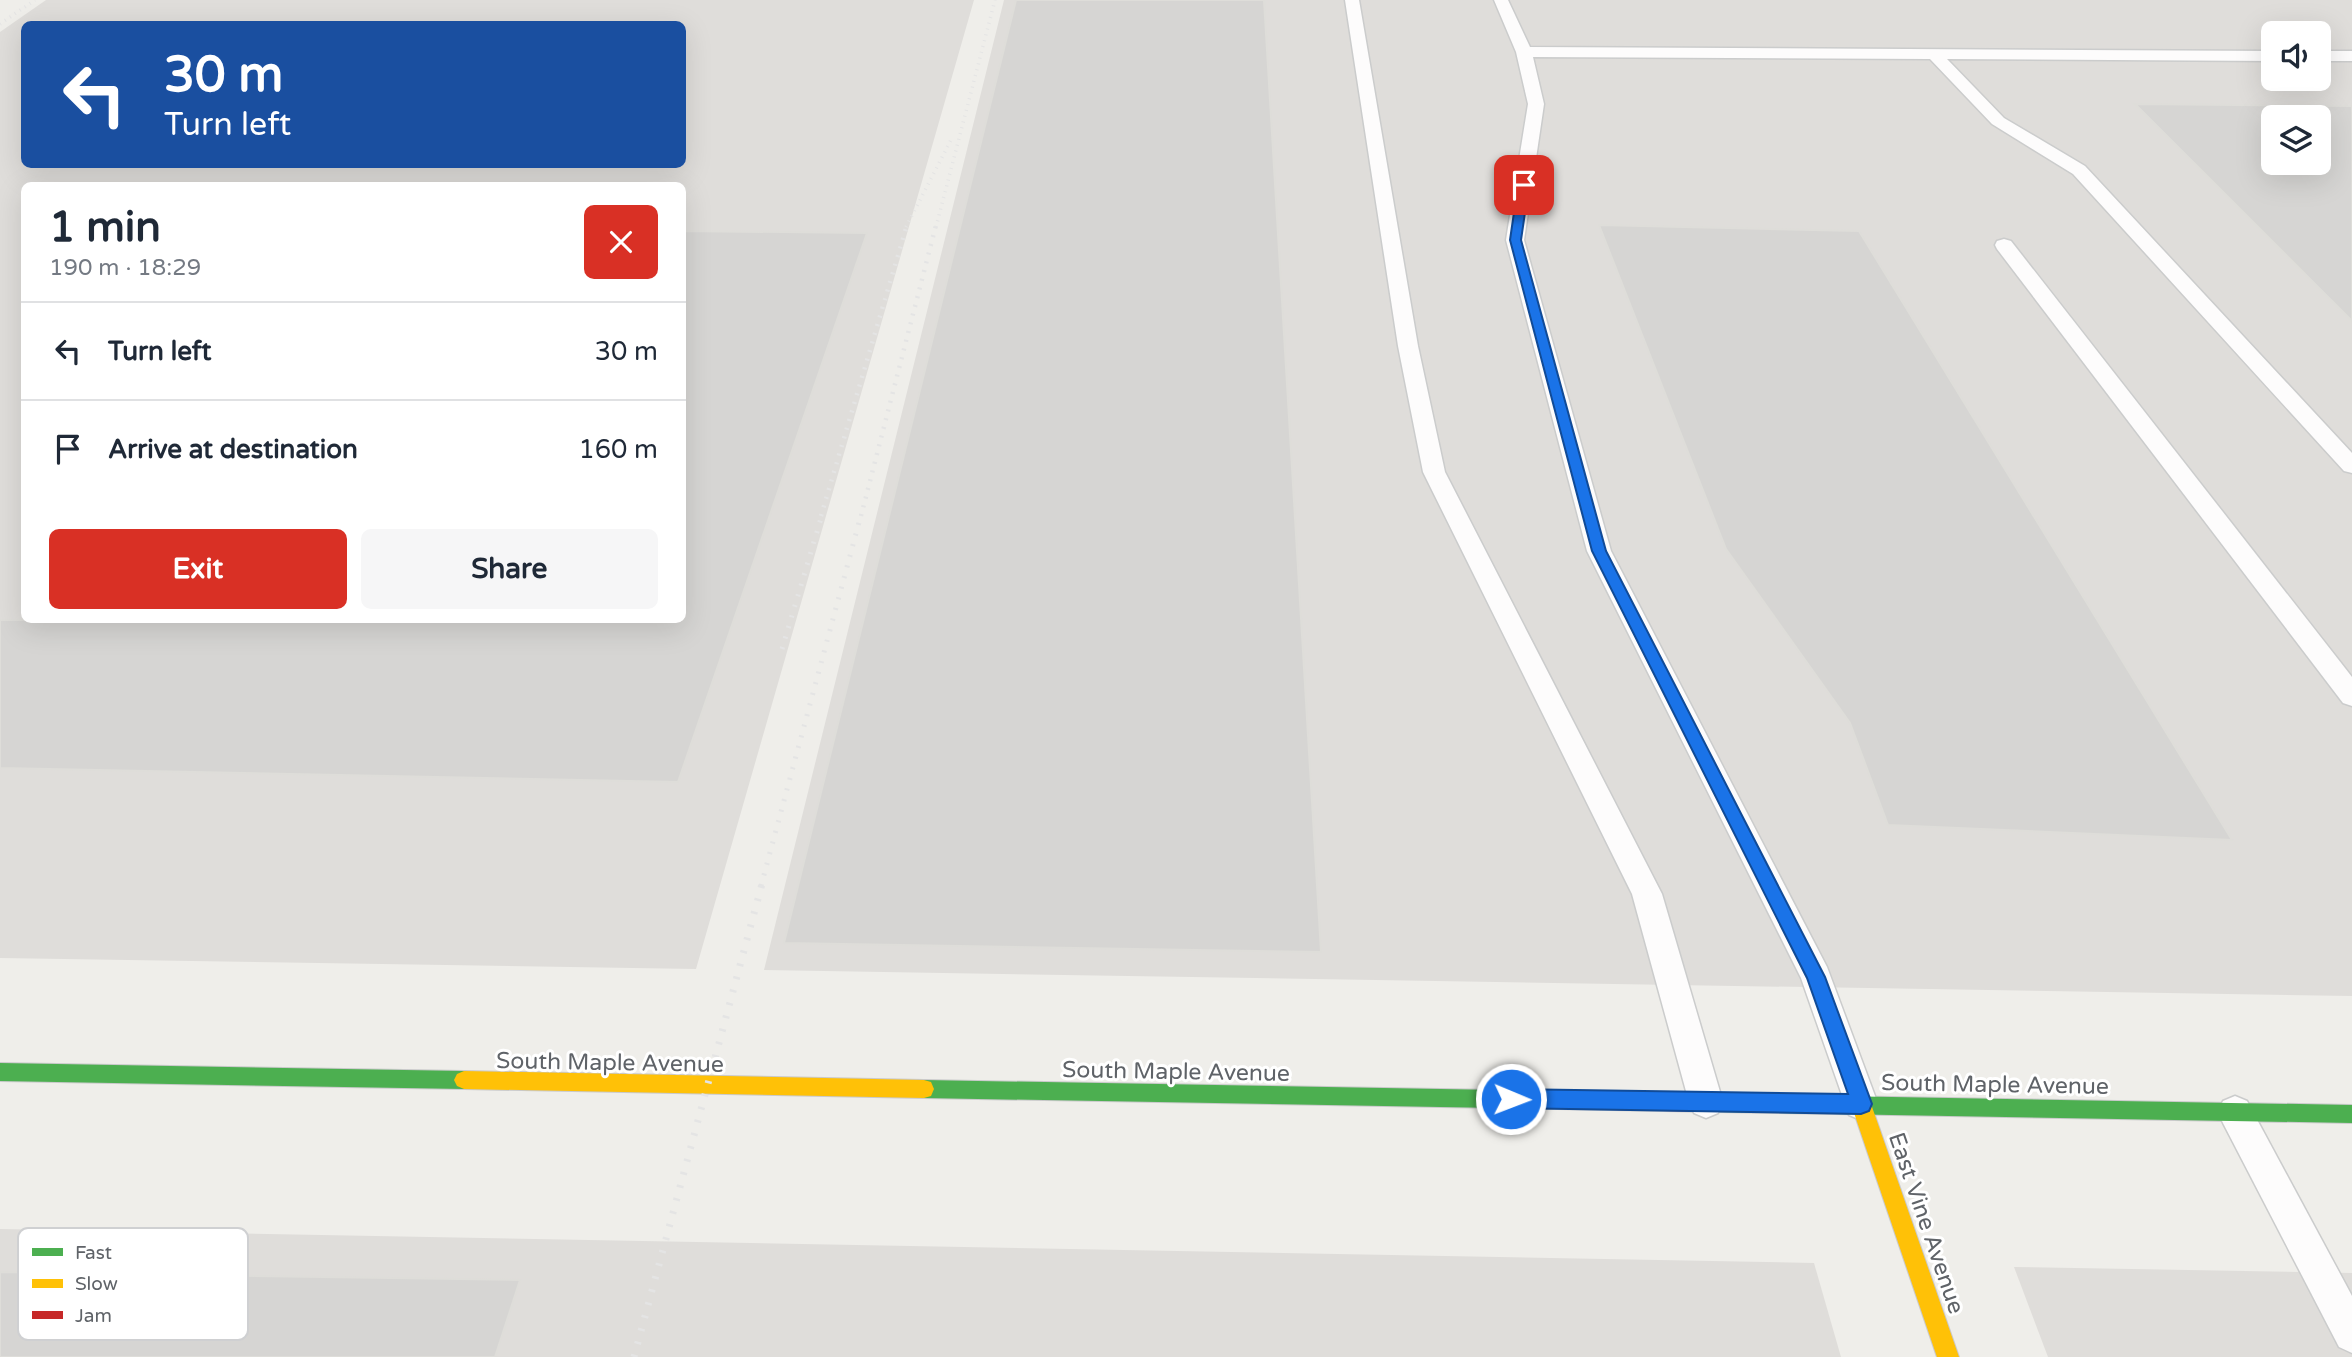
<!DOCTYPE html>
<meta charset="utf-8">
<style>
:root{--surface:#fff;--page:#f6f6f7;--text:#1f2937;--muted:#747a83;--line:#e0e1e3;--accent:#d93025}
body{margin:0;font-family:"Varela Round",sans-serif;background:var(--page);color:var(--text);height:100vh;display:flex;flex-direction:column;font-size:26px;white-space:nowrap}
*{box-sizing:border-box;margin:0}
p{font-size:23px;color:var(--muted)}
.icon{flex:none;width:38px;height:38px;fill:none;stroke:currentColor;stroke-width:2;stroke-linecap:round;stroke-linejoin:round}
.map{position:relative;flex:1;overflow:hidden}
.panel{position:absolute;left:21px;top:182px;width:665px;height:441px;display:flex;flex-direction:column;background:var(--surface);border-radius:10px;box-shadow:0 7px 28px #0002}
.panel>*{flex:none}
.top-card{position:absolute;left:21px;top:21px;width:665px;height:147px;border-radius:10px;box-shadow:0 7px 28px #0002;background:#1a4fa0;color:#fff;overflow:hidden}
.controls{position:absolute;left:2261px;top:21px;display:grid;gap:14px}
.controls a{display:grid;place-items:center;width:70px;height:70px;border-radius:10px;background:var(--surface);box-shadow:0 7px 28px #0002;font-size:35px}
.pin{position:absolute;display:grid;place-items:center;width:60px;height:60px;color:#fff;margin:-30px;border-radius:14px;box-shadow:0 4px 10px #0006}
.me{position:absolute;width:77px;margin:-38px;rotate:91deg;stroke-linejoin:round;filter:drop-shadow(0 0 5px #0008)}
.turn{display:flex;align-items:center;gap:24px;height:147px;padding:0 28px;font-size:32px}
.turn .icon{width:91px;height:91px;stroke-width:2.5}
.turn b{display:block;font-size:49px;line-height:60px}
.round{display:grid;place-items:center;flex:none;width:74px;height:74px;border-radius:10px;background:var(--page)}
.summary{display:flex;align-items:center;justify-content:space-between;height:119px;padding:0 28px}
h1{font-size:42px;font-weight:700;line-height:52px}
.button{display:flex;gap:14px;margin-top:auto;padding:14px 28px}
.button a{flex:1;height:80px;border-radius:10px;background:var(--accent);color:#fff;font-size:28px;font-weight:700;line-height:80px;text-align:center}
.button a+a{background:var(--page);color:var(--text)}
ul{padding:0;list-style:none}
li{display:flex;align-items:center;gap:21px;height:98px;padding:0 28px;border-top:2px solid var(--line)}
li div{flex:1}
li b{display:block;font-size:26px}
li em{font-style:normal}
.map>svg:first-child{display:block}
</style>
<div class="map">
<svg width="2352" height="1357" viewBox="0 0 2352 1357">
<rect width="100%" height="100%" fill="#efeeea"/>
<g fill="#dfddda" fill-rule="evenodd">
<path d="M46,0H974L696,969L0,958V32ZM24,24H682V164H24ZM24,186H682V620H24Z"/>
<path d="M1004,0H2352V996L764,970ZM2273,33H2319V79H2273ZM2273,117H2319V163H2273Z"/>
<polygon points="0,1229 1814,1263 1841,1357 0,1357"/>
<polygon points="2014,1267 2352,1273 2352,1357 2048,1357"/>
</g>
<g fill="#d6d5d3" stroke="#deddd9" stroke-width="2" fill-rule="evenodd">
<polygon points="1016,0 1264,0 1321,952 784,943"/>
<path d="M2135,104L2352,106V321ZM2273,117H2319V163H2273Z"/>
<polygon points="1599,225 1859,231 2232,840 1888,825 1850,723 1726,549"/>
<polygon points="682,231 867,233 678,782 0,768 0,620 682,620"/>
<polygon points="0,1272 520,1280 495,1357 0,1357"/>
</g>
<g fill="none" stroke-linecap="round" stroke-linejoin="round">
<g stroke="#cbcccc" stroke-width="3">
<g id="lane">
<polygon points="1345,0 1359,0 1418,346 1445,472 1662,894 1723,1102 1718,1113 1706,1118 1694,1113 1689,1102 1632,894 1423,472 1398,346"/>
<polygon points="1494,0 1508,0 1530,47 2273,51 2273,61 1947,59 2004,118 2085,166 2352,453 2352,473 2344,471 2073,174 1992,124 1930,59 1533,57 1544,104 1524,240 1611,551 1827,967 1878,1104 1873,1115 1861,1120 1849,1115 1801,978 1587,551 1506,240 1528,104 1516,52"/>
<rect x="2319" y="51" width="33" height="10"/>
<polygon points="2004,239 2011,241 2352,677 2352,706 2343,703 1997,249 1995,245 1997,241"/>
<polygon points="2235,1096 2247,1101 2352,1296 2352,1353 2339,1347 2223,1123 2218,1112 2223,1101"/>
</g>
</g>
<g stroke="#cacacb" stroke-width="2">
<g id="fast">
<polygon points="0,1063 464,1071 471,1074 474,1080 471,1086 464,1089 0,1081"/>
<polygon points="924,1080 1557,1091 1564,1093 1567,1100 1564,1107 1557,1109 924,1098 917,1096 914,1089 917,1082"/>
<polygon points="1717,1094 2352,1105 2352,1123 1717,1112 1710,1110 1707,1103 1710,1096"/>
</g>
</g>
<g stroke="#cacacb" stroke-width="2">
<g id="slow">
<polygon points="464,1071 924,1080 931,1082 934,1089 931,1096 924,1098 464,1089 457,1086 454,1080 457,1074"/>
<polygon points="1861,1095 1868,1097 1871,1104 1959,1357 1937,1357 1851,1104 1854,1097"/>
</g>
</g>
<g stroke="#cacacb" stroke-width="2">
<polygon id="jam" points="1557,1091 1717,1094 1724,1096 1727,1103 1724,1110 1717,1112 1557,1109 1550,1107 1547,1100 1550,1093"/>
</g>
<use href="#lane" fill="#fdfcfc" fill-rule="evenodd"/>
<use href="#fast" fill="#4caf50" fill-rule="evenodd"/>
<use href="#slow" fill="#ffc107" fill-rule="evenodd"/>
<use href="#jam" fill="#c62828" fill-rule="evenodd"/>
<g stroke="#e4e4e4" stroke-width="3.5" stroke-dasharray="1 5" stroke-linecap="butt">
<polyline points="0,24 35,0"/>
<polyline points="906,227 952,138"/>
<polyline points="936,227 995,0"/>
</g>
<g stroke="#e4e4e4" stroke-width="4.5" stroke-dasharray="2 7" stroke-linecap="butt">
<polyline points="821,516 907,225"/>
<polyline points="861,516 936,225"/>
</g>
<g stroke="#e4e4e4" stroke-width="5" stroke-dasharray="2 9" stroke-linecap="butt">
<polyline points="782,649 822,515"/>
<polyline points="761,886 861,515"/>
</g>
<polyline stroke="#e4e4e4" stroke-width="7" stroke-dasharray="2.5 11" stroke-linecap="butt" points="634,1357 762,884"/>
</g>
<polygon fill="#1a73e8" stroke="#114b97" stroke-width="2" points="1524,182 1529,185 1521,240 1606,551 1825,977 1872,1104 1869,1111 1861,1114 1511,1108 1504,1105 1501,1099 1504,1092 1511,1089 1848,1094 1807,978 1592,551 1510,240 1518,185"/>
<g text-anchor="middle" stroke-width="6" stroke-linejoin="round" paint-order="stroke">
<g font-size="23" fill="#5f6368" stroke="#fff">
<text transform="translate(610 1062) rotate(1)" y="8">South Maple Avenue</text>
<text transform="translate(1176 1071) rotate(1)" y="8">South Maple Avenue</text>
<text transform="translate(1995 1084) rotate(1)" y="8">South Maple Avenue</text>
<text transform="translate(1927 1223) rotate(71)" y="8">East Vine Avenue</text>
</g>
</g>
<rect x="18" y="1228" width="230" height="112" rx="10" fill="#fff" stroke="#cfd0d2" stroke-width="2"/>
<rect x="32" y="1248" width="31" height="8" fill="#4caf50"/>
<rect x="32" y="1279" width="31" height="9" fill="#ffc107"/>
<rect x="32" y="1311" width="31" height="8" fill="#c62828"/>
<g font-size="19" fill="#5f6368">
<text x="75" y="1259">Fast</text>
<text x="75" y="1290">Slow</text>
<text x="75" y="1322">Jam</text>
</g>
</svg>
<div class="controls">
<a><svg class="icon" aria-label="sound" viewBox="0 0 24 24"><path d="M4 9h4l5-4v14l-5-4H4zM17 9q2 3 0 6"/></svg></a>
<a><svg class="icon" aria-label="layers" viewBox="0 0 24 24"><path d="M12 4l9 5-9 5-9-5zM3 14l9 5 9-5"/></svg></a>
</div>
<div class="pin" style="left:1524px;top:185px;background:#d93025"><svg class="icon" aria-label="arrive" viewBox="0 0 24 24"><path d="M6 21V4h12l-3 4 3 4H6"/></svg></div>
<svg class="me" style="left:1511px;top:1099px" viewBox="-20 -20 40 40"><circle r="17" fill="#1a73e8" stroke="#fff" stroke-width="3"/><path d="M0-11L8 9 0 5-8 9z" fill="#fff"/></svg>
<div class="top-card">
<div class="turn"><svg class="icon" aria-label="left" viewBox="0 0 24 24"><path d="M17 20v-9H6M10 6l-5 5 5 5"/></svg><div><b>30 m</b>Turn left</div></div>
</div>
<section class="panel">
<div class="summary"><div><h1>1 min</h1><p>190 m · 18:29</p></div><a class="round" style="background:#d93025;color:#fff"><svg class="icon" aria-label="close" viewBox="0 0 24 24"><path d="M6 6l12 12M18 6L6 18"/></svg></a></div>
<ul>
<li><svg class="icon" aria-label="left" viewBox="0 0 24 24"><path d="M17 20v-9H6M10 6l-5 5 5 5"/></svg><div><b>Turn left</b></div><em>30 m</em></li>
<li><svg class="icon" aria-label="arrive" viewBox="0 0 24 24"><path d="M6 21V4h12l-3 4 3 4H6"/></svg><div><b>Arrive at destination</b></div><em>160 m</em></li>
</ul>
<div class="button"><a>Exit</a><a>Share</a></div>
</section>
</div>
